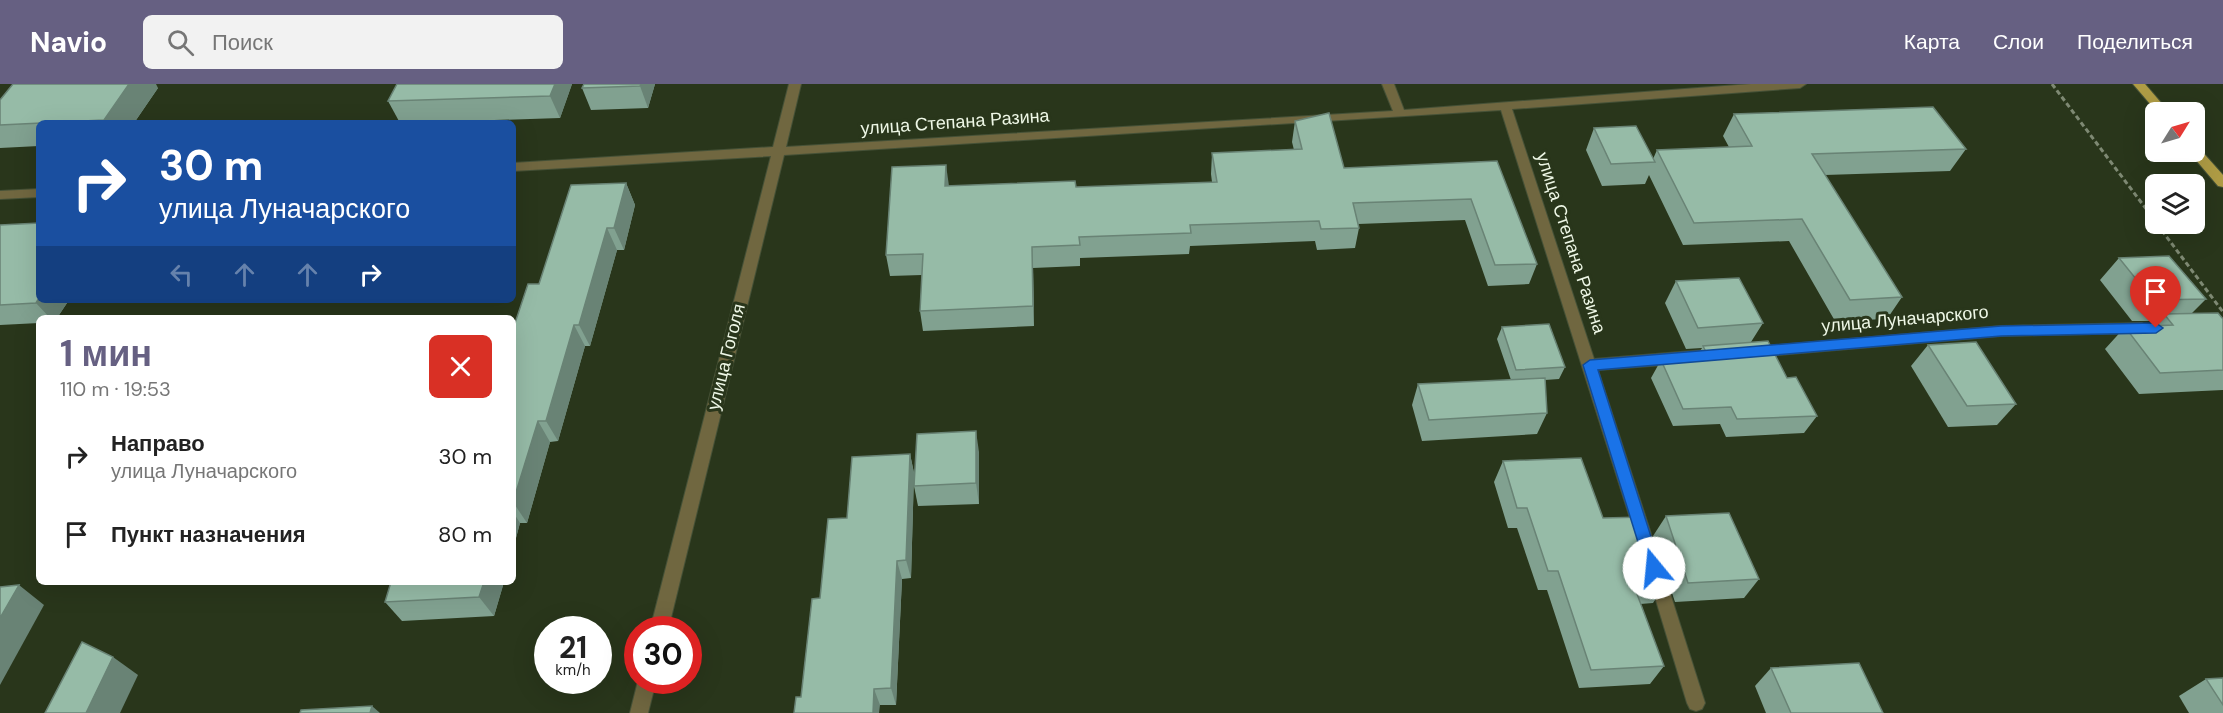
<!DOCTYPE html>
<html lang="ru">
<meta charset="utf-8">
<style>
:root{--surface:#fff;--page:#f2f2f2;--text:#222;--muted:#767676;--accent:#666082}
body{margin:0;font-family:"DM Sans",sans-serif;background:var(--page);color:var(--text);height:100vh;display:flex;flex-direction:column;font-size:22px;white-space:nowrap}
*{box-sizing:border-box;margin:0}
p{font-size:20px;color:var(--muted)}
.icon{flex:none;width:33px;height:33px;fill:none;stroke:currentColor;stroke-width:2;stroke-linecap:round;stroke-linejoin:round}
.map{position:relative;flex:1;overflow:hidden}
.panel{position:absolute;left:36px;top:231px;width:480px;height:270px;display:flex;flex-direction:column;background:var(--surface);border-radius:9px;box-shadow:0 6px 24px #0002}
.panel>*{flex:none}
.guide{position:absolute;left:36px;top:36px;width:480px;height:183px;border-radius:9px;box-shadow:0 6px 24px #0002;background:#1a4fa0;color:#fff;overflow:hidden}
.needle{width:39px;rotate:53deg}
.buttons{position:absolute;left:2145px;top:18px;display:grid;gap:12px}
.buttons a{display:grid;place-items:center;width:60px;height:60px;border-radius:9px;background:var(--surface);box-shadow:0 6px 24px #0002;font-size:30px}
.speed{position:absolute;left:534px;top:532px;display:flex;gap:12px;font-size:30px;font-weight:700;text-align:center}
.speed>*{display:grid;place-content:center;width:78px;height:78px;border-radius:50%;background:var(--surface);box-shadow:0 6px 24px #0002;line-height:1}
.speed small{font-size:15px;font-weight:400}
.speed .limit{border:9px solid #d22;background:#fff;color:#111}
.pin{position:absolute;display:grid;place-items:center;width:51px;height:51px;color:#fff;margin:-62px -26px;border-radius:50% 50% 50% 0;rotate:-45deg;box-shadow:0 0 6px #0007}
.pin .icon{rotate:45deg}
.me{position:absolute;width:66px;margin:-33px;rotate:343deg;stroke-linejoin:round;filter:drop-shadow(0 0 4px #0008)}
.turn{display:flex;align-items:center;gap:21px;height:126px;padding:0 24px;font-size:27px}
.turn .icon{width:78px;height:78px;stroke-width:2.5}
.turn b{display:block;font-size:42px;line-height:51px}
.lanes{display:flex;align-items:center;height:57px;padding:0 24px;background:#0003;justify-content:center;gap:30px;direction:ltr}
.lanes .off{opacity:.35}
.round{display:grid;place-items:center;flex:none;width:63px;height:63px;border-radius:9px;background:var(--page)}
.summary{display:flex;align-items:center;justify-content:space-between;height:102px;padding:0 24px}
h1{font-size:36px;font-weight:700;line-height:45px;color:var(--accent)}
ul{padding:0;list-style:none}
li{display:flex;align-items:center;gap:18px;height:78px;padding:0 24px}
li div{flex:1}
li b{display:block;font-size:22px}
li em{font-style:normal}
header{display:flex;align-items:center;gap:36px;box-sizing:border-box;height:84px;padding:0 30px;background:var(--accent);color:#fff}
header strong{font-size:28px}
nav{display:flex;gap:33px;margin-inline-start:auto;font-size:21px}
.search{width:420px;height:54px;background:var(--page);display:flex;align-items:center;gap:15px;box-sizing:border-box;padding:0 21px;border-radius:9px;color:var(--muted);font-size:22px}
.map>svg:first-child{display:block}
</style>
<header>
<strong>Navio</strong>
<div class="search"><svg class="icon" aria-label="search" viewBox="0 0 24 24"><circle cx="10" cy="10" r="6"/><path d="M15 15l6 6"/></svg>Поиск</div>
<nav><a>Карта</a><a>Слои</a><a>Поделиться</a></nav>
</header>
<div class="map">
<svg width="2223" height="629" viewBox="0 0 2223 629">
<rect width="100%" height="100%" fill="#29361b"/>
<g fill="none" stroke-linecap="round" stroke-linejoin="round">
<g stroke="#455137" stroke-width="2">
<g id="minor">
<polygon points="789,0 801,0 786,63 1393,27 1382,0 1394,0 1404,26 1751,0 1806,0 1800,4 1512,25 1594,275 1717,265 1722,267 1724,271 1722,275 1717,277 1598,286 1652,453 1650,458 1644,460 1638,458 1636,453 1501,26 784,71 668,546 650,546 771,72 513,87 513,79 773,63"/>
<polygon points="39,105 39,113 0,115 0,107"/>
<polygon points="2142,239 2149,244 2142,249 2001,252 1753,273 1748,272 1746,268 1748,264 1753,263 2001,242"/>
<polygon points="1656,483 1662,485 1664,490 1705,619 1702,625 1696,627 1690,625 1687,619 1648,490 1650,485"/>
<polygon points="638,597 656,597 648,629 630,629"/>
</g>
</g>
<g stroke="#455137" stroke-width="2">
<g id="major">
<polygon points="2133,0 2145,0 2169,28 2157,28"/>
<polygon points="2194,62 2198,63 2223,91 2223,103 2218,102 2190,69 2194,68"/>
</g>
</g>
<g stroke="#7e8973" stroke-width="3" stroke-dasharray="5 3" stroke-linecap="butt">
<polyline points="2052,0 2156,138"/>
<polyline points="2157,140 2223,228"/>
</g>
<use href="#minor" fill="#706740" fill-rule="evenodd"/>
<use href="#major" fill="#af9c45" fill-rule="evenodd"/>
</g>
<g fill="#81a190">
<polygon points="572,0 560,34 400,39 388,17"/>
<polygon points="584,0 655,0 648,24 591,26 582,4"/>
<polygon points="158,4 134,39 39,39 39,62 0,64 0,16"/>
<polygon points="1734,30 1966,65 1950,87 1825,91 1902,213 1887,235 1835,237 1789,157 1683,161 1649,91 1645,100 1602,102 1586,66 1594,44 1653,75 1657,66 1729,63 1723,52"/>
<polygon points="1295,37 1344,84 1497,77 1537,180 1529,200 1488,202 1465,136 1358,140 1359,144 1355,164 1317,166 1315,157 1190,162 1189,170 1080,174 1080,182 1033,184 1034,242 923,247 920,227 922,191 890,192 886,171 949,102 1076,103 1212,98 1211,90 1212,69 1294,66 1292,58"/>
<polygon points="626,99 635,121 624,166 617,166 590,262 585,262 558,357 550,358 527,439 520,439 513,465 513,245 539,200"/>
<polygon points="0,141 69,216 57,234 39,234 39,239 0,241"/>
<polygon points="2119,174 2206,215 2191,230 2223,235 2223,306 2139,310 2105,265 2125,243 2153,242 2158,237 2132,237 2100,196"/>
<polygon points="1676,197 1763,239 1751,258 1787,294 1817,332 1804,349 1726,353 1720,340 1673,342 1651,294 1661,276 1696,274 1702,264 1686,265 1665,219"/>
<polygon points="1502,243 1565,283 1559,295 1545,296 1547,329 1537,350 1422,357 1412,321 1418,300 1511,296 1497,255"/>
<polygon points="1928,261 2016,320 1997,341 1948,343 1911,282"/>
<polygon points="979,368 979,420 918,422 914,402"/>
<polygon points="910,370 914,389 911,494 902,495 896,621 880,621 801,613 820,514"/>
<polygon points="1503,377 1603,434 1666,500 1653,519 1640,520 1664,582 1650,600 1579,604 1547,506 1538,506 1517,444 1508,444 1494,398"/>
<polygon points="1666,432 1759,495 1744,514 1675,518 1653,452"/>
<polygon points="391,498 504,498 494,532 402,537 385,518"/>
<polygon points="1771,584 1883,629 1766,629 1755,602"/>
<polygon points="2223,594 2223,629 2189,629 2179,612 2206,595"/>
</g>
<g fill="#698375">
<polygon points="129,0 156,0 158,4 134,39 106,39 104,36"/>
<polygon points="555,0 572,0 560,34 550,12"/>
<polygon points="641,0 655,0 648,24 640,2"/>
<polygon points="946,81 949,102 945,102"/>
<polygon points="626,99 635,121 624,166 614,144"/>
<polygon points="607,144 617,166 590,262 579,241"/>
<polygon points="1032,163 1033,184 1034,242 1033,222"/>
<polygon points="39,214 39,216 69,216 57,234 50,234 36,219"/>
<polygon points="574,241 585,262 558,357 546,337"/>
<polygon points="538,337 550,358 527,439 513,418"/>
<polygon points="976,347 979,368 979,420 976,399"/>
<polygon points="910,370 914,389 911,494 906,476"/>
<polygon points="513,428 520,439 513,465"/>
<polygon points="897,477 902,495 896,621 891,604"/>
<polygon points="484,498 504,498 494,532 479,513"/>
<polygon points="19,501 44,521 0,601 0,534"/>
<polygon points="113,573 138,591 120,629 86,629"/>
<polygon points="874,605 880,621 879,629 873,629"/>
<polygon points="372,622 380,629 370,629"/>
</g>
<g fill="#96bba7" stroke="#698375" stroke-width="1.5">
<polygon points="13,0 129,0 104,36 0,41 0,16"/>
<polygon points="397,0 555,0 550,12 388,17"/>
<polygon points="584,0 641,0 640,2 582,4"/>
<polygon points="1933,23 1966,65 1812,70 1902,213 1850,216 1802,135 1694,139 1657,66 1752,62 1734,30"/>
<polygon points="1329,29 1344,84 1497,77 1537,180 1495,181 1471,115 1353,119 1359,144 1321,145 1319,137 1190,141 1191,149 1079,153 1080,161 1032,163 1033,222 920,227 923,170 886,171 892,83 946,81 945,102 1075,97 1076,103 1217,98 1212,69 1302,65 1295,37"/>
<polygon points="1636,42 1655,78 1611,80 1594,44"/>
<polygon points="626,99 614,144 607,144 579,241 574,241 546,337 538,337 513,418 513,245 528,200 539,200 571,101"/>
<polygon points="39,139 39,214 36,219 0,221 0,141"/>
<polygon points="2169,172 2206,215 2153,216 2119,174"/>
<polygon points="1739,194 1763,239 1698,244 1676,197"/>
<polygon points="2218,229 2223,235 2223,286 2160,289 2125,243 2173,241 2164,230"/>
<polygon points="1549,240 1565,283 1516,286 1502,243"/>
<polygon points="1768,257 1787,294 1796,293 1817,332 1737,335 1731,323 1683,325 1661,276 1709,274 1703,262"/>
<polygon points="1976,258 2016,320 1967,322 1928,261"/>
<polygon points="1545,294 1547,329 1429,336 1418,300"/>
<polygon points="976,347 976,399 914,402 917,350"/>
<polygon points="910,370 906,476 897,477 891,604 874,605 873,629 794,629 796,613 801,613 812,515 820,514 828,435 847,434 852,373"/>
<polygon points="1581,374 1603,434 1644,433 1666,500 1634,502 1664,582 1591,586 1558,487 1548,487 1527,424 1517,424 1503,377"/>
<polygon points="1729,429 1759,495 1688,499 1666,432"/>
<polygon points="391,498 484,498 479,513 385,518"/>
<polygon points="19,501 0,534 0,503"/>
<polygon points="82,558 113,573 86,629 45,629"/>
<polygon points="1859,579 1883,629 1791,629 1771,584"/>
<polygon points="2223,594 2223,621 2206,595"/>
<polygon points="372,622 370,629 300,629 301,626"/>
</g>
<polygon fill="#1a73e8" stroke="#114b97" stroke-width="1.5" points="2156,239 2163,244 2156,249 2001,252 1598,286 1661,484 1659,488 1654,490 1648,488 1646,484 1583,281 1590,276 2001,242"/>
<g text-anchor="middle" stroke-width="6" stroke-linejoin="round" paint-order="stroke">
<g font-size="18" fill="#eef7e6" stroke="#29361b">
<text transform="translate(955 38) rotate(-4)" y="6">улица Степана Разина</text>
<text transform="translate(1571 159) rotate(72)" y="6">улица Степана Разина</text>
<text transform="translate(1905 235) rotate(-5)" y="6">улица Луначарского</text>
<text transform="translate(726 273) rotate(-76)" y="6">улица Гоголя</text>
</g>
</g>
</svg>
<div class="buttons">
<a><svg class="needle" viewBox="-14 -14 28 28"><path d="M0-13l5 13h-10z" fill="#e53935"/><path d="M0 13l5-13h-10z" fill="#767676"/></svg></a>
<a><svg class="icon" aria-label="layers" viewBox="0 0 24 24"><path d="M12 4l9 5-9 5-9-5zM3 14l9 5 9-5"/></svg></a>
</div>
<div class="speed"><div>21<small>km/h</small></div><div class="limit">30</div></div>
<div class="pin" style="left:2156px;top:244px;background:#d93025"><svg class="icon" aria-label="arrive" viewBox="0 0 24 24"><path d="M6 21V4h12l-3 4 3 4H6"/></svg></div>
<svg class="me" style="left:1654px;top:484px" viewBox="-20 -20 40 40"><circle r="19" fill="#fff"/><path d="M0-13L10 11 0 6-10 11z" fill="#1a73e8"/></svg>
<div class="guide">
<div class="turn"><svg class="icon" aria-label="right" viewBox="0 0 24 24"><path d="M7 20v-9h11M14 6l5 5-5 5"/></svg><div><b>30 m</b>улица Луначарского</div></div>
<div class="lanes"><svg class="icon off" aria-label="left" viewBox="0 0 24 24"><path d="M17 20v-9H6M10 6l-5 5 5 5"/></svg><svg class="icon off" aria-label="ahead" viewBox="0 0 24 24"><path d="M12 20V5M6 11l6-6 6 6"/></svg><svg class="icon off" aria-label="ahead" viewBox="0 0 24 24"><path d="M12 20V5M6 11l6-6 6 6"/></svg><svg class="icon" aria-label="right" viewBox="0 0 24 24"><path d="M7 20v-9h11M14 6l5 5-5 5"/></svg></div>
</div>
<section class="panel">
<div class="summary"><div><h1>1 мин</h1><p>110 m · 19:53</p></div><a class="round" style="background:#d93025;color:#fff"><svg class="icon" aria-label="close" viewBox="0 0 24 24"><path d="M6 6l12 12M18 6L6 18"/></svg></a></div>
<ul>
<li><svg class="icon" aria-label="right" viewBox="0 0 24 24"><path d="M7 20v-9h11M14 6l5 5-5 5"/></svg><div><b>Направо</b><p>улица Луначарского</p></div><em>30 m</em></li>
<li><svg class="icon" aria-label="arrive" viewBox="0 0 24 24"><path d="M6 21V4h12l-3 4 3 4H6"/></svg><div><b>Пункт назначения</b></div><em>80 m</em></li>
</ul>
</section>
</div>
